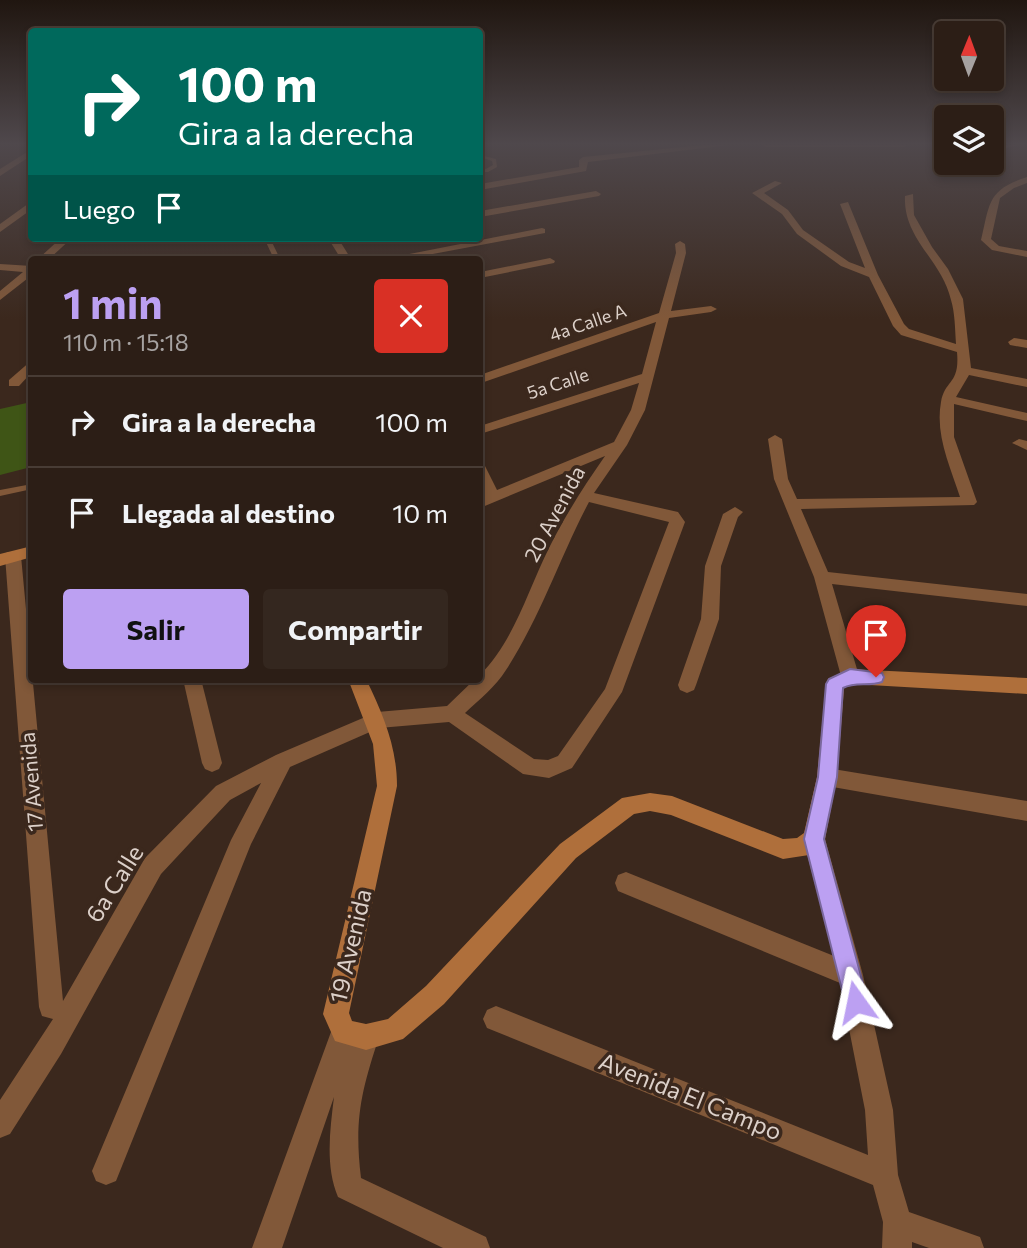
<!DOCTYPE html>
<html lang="es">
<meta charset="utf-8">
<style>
:root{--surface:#2c1e16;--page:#34271f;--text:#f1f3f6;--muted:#a6a2a1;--line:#483c35;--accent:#bca0f2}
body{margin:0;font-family:Commissioner,sans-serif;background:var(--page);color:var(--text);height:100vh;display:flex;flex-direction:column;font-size:26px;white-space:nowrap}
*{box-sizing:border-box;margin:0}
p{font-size:23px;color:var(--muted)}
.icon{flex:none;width:38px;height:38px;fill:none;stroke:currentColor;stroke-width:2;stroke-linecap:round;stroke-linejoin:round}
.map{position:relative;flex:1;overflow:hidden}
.sheet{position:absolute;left:28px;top:256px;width:455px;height:427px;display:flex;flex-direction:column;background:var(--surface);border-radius:7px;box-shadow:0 4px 10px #0003,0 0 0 2px var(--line)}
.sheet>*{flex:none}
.guide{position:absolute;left:28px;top:28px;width:455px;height:214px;border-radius:7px;box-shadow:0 4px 10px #0003,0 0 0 2px var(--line);background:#00695c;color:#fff;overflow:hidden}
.needle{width:46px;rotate:1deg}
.tools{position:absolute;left:934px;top:21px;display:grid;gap:14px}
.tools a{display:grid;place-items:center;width:70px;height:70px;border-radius:7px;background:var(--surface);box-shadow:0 4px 10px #0003,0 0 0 2px var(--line);font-size:35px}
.pin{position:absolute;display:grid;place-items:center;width:60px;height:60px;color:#fff;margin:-72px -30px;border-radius:50% 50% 50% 0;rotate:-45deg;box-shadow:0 0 7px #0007}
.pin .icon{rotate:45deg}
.me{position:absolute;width:77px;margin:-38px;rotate:348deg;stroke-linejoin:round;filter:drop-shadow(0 0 5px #0008)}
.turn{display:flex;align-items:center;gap:24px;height:147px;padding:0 35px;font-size:32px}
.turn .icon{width:91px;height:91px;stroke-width:2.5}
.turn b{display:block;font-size:49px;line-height:60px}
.then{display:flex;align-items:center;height:66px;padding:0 35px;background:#0003;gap:14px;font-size:26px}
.round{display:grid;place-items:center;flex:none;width:74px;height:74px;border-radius:7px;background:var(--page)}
.headline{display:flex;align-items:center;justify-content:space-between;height:119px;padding:0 35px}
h1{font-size:42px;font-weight:700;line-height:52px;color:var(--accent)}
.primary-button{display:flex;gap:14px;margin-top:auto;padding:14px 35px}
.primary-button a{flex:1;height:80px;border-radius:7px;background:var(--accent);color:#111;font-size:28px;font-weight:700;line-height:80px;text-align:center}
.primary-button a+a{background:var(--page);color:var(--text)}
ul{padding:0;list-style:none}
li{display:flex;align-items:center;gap:21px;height:91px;padding:0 35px;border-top:2px solid var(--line)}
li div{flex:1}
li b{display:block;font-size:26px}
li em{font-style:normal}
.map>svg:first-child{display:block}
</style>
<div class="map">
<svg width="1027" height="1248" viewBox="0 0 1027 1248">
<rect width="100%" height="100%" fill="#3b281d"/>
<polygon fill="#3f5516" points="31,402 31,467 0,475 0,409"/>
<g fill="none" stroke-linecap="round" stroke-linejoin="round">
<g fill="#815839" fill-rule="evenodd">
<polygon points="480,155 496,159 497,167 488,172 484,172 484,170 493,165 492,161 480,157"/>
<polygon points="264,238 270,238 280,259 274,259"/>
<polygon points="32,484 32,489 0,496 0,490"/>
</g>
<g fill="#815839" fill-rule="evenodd">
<polygon points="703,145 729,145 588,162 586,171 480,190 480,184 579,167 579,160 583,157"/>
<polygon points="762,145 908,145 904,147 766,147"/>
<polygon points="1002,145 1019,145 992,151 992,146"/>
<polygon points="32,149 32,155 0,176 0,169"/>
<path d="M1027,177V183L1014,188L1000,198L991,239L999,246L1027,251V257L992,250L981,240C990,203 987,190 1027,177Z"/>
<path d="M775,181L782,183L764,193L788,210L803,230L849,262L865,268L840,204L848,202L878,275L904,324L909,329L956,344C955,329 955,313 951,300C942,260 903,239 905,196L913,194L914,215L932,247L948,269L963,299L971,368L1027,379V387L969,375L956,397L1027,413V421L954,404V437L977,502L974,505L801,509L828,572L1027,594V606L832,584L859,676L857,681L850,683L843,681L841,676L814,577L774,479L768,439L775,435L782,439L788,479L797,499L960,497C950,466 935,435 941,402C945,379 960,385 957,352L901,335L893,326L869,277L841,266L797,234L782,214L752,193Z"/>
<polygon points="596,191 601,194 599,196 480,217 480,211"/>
<polygon points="32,201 32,209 0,232 0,224"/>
<polygon points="542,228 545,229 545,233 406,259 384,259"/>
<polygon points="61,238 72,238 49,259 38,259"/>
<polygon points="328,238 338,238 351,259 341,259"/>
<path d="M680,241L685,244L686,253L671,311L711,306L717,309L711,312L669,318L645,410L627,445L594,493L678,512L685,522L622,692L572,768L549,778L523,774L449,722L379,728L290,767L251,844L116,1181L106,1185L96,1181L92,1171L231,840L261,783L230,800L161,874L61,1054L10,1134L0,1138V1100L53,1019L42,1016L39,1007L5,556L7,552H19L21,556L63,1001L145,858L216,786L276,755L377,712L447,706L475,679H480V675C514,641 528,590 549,548C565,516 584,486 605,456L480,508V498L484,496L480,485V465L485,466L497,490L614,442L631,410L639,383L480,434V426L642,374L656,322L484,382L480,383V375L659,313L676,253L675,244ZM589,502L669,522L605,689L558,756L548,760L534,759L465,713C479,700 496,686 506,670C540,618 560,557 589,502Z"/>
<polygon points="550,258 555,261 554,263 480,278 480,272"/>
<polygon points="0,264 32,266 32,275 0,300 0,291 23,272 0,270"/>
<polygon points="1014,338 1027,340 1027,348 1010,345 1008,342"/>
<polygon points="32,360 32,372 19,386 9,386 9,380"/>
<polygon points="1019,439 1027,441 1027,450 1012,443"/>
<polygon points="735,507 743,512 738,517 721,566 719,619 696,685 694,690 687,693 680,690 678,685 701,619 705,566 723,514"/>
<polygon points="183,679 201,679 222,763 219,769 212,772 205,769 202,763"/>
<polygon points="827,768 1027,801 1027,821 827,786 820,783 817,777 820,771"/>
<polygon points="814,829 822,832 825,839 863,975 893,1110 898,1175 909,1212 980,1237 984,1248 929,1248 912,1242 912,1248 882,1248 883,1222 873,1185 487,1028 483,1019 487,1010 496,1006 868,1155 865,1110 840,983 618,891 615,883 618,875 626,872 834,956 803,839 806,832"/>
<path d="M344,1019L353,1023L356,1030L366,1024L375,1028L379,1037C361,1092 354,1120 361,1178L486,1237L490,1248H443L338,1197C325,1166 330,1130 334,1097L282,1248H252L331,1032L335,1023Z"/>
</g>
<g fill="#af6f3b" fill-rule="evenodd">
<polygon points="32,546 32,557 0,566 0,554"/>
<path d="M850,669L1027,678V694L852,684L844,688L837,777L825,839L822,846L809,855L783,859L671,815L650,811L634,814L576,858L444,1004L403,1039L366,1050L335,1041L323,1014L377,786L373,744L348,679H366C383,714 397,747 397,786L349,1013L352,1021L366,1024L388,1019L426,986L560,844L622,798L650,793L672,796L783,839L797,838L804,833L817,777L826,684L828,679Z"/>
</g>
</g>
<linearGradient id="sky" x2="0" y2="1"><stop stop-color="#201610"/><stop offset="0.45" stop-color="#4f484c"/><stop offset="1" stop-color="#4f484c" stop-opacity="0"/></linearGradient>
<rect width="1027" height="319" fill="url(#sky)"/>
<path fill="#bca0f2" stroke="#7a689d" stroke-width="2" d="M850,669L882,673L884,677L882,682C868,687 856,681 843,688L837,777L824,839L868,1002L864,1010L856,1014L848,1010L845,1002L804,839L818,777L826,684L829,679Z"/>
<g text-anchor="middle" stroke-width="7" stroke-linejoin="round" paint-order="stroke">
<g font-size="18" fill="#dcd0c9" stroke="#3b281d">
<text transform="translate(588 323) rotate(-19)" y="6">4a Calle A</text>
<text transform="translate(558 384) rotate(-18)" y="6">5a Calle</text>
</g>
<g font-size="21" fill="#dcd0c9" stroke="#3b281d">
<text transform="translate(555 514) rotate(-62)" y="7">20 Avenida</text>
<text transform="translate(32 782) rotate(-95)" y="7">17 Avenida</text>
</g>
<g font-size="24" fill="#dcd0c9" stroke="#3b281d">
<text transform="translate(115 884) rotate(-58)" y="8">6a Calle</text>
<text transform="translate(351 946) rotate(-77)" y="8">19 Avenida</text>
<text transform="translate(690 1097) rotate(22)" y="8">Avenida El Campo</text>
</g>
</g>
</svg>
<div class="tools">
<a><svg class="needle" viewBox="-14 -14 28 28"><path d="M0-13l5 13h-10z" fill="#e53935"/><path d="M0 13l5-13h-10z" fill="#a6a2a1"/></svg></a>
<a><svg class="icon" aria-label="layers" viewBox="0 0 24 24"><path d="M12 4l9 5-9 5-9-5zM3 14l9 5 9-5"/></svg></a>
</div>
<div class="pin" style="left:876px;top:677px;background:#d93025"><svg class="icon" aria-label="arrive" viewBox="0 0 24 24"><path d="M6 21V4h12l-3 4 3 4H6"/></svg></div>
<svg class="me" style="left:856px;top:1002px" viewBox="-20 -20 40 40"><path d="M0-17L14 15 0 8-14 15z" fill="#bca0f2" stroke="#fff" stroke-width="4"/></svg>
<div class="guide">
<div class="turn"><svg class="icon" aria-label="right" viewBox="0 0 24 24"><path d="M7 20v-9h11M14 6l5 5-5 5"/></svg><div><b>100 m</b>Gira a la derecha</div></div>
<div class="then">Luego<svg class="icon" aria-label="arrive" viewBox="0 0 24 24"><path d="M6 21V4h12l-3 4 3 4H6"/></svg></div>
</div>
<section class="sheet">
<div class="headline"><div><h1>1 min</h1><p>110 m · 15:18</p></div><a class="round" style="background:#d93025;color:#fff"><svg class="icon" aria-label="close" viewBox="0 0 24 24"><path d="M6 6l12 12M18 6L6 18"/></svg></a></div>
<ul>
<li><svg class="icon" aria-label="right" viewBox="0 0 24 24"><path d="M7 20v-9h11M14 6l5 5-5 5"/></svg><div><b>Gira a la derecha</b></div><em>100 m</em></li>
<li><svg class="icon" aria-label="arrive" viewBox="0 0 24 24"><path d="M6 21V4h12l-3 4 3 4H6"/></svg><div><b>Llegada al destino</b></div><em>10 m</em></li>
</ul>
<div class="primary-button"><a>Salir</a><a>Compartir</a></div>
</section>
</div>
